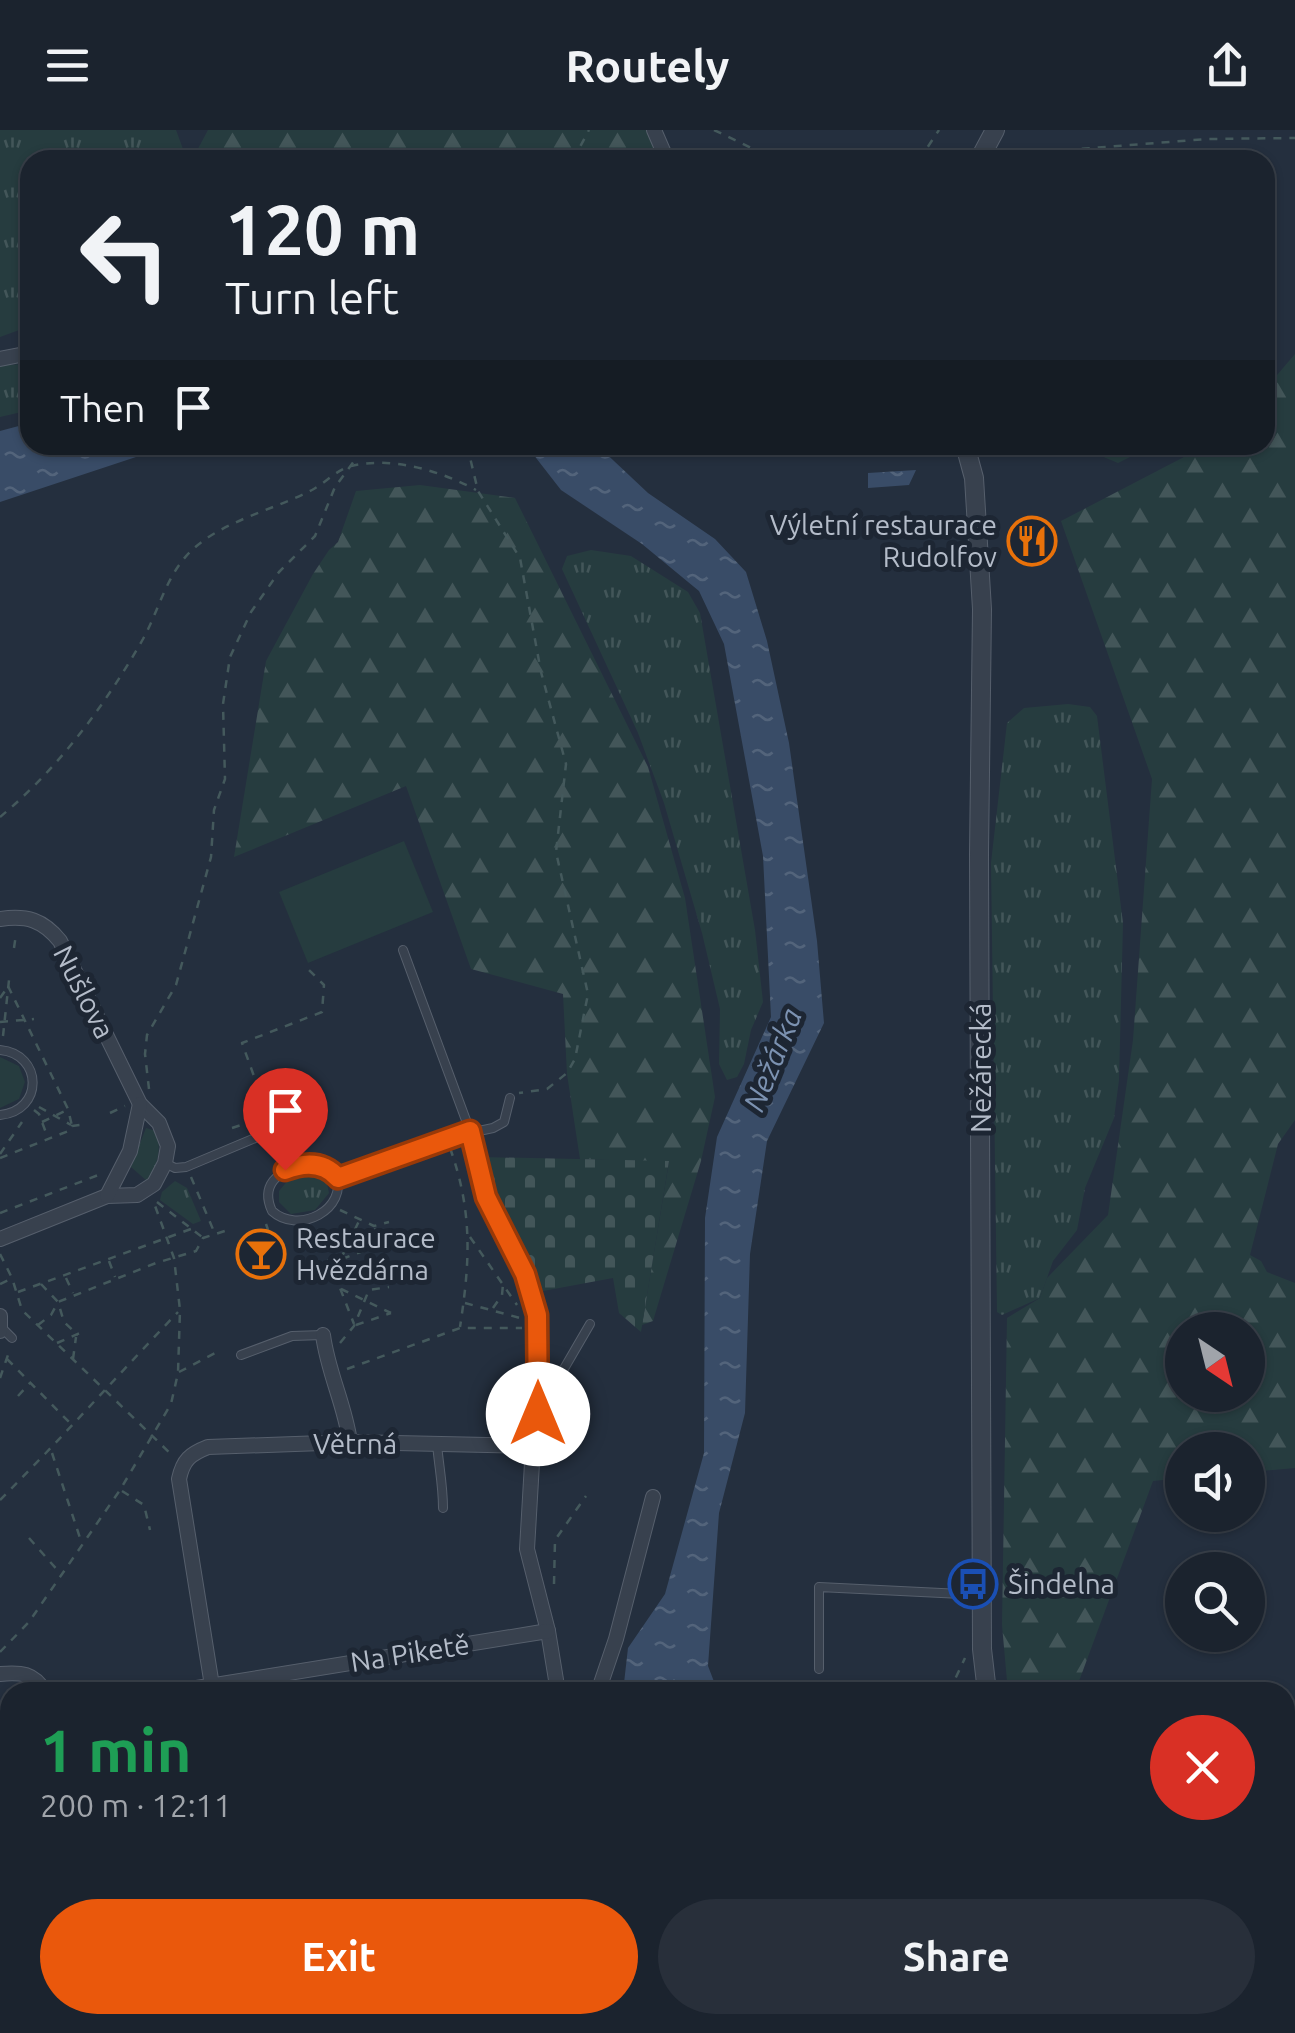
<!DOCTYPE html>
<meta charset="utf-8">
<style>
:root{--surface:#1b232e;--page:#282f3a;--text:#f1f3f6;--muted:#a0a4aa;--line:#39404a;--accent:#ea580c}
body{margin:0;font-family:Ubuntu,sans-serif;background:var(--page);color:var(--text);height:100vh;display:flex;flex-direction:column;font-size:38px;white-space:nowrap}
*{box-sizing:border-box;margin:0}
p{font-size:32px;color:var(--muted)}
.icon{flex:none;width:55px;height:55px;fill:none;stroke:currentColor;stroke-width:2;stroke-linecap:round;stroke-linejoin:round}
.map{position:relative;flex:1;overflow:hidden}
.panel{position:absolute;left:0px;top:1552px;width:1295px;height:352px;display:flex;flex-direction:column;background:var(--surface);border-radius:30px 30px 0 0;box-shadow:0 2px 8px #0004,0 0 0 2px var(--line)}
.panel>*{flex:none}
.top-card{position:absolute;left:20px;top:20px;width:1255px;height:305px;border-radius:30px;box-shadow:0 2px 8px #0004,0 0 0 2px var(--line);background:#1b232e;color:var(--text);overflow:hidden}
.needle{width:65px;rotate:145deg}
.fabs{position:absolute;left:1165px;top:1182px;display:grid;gap:20px}
.fabs a{display:grid;place-items:center;width:100px;height:100px;border-radius:50%;background:var(--surface);box-shadow:0 2px 8px #0004,0 0 0 2px var(--line);font-size:50px}
.pin{position:absolute;display:grid;place-items:center;width:85px;height:85px;color:#fff;margin:-102px -42px;border-radius:50% 50% 50% 0;rotate:-45deg;box-shadow:0 0 10px #0007}
.pin .icon{rotate:45deg}
.me{position:absolute;width:110px;margin:-55px;rotate:0deg;stroke-linejoin:round;filter:drop-shadow(0 0 8px #0008)}
.turn{display:flex;align-items:center;gap:35px;height:210px;padding:0 40px;font-size:45px}
.turn .icon{width:130px;height:130px;stroke-width:2.5}
.turn b{display:block;font-size:70px;line-height:85px}
.then{display:flex;align-items:center;height:95px;padding:0 40px;background:#0003;gap:20px;font-size:38px}
.round{display:grid;place-items:center;flex:none;width:105px;height:105px;border-radius:52px;background:var(--page)}
.summary{display:flex;align-items:center;justify-content:space-between;height:170px;padding:0 40px}
h1{font-size:60px;font-weight:600;line-height:75px;color:#1e9e55}
.primary-button{display:flex;gap:20px;margin-top:auto;padding:20px 40px}
.primary-button a{flex:1;height:115px;border-radius:60px;background:var(--accent);color:#fff;font-size:40px;font-weight:600;line-height:115px;text-align:center}
.primary-button a+a{background:var(--page);color:var(--text)}
header{display:flex;justify-content:space-between;align-items:center;height:130px;padding:0 40px;background:var(--surface);font-size:45px;font-weight:600}
.map>svg:first-child{display:block}
</style>
<header><svg class="icon" aria-label="menu" viewBox="0 0 24 24"><path d="M4 6h16M4 12h16M4 18h16"/></svg>Routely<svg class="icon" aria-label="share" viewBox="0 0 24 24"><path d="M12 15V3M7 8l5-5 5 5M5 13v7h14v-7"/></svg></header>
<div class="map">
<svg width="1295" height="1903" viewBox="0 0 1295 1903">
<defs>
<pattern id="grass-tufts" width="24" height="20" patternUnits="userSpaceOnUse" patternTransform="scale(2.5)"><rect width="24" height="20" fill="#263c3f"/><path d="M3 7l-1-3M5 7V3M7 7l1-3M15 17l-1-3M17 17v-4M19 17l1-3" fill="none" stroke="#435659"/></pattern>
<pattern id="forest-firs" width="22" height="20" patternUnits="userSpaceOnUse" patternTransform="scale(2.5)"><rect width="22" height="20" fill="#263c3f"/><path d="M5 1l3.5 6h-7zM16 11l3.5 6h-7z" fill="#435659"/></pattern>
<pattern id="cemetery-stones" width="16" height="16" patternUnits="userSpaceOnUse" patternTransform="scale(2.5)"><rect width="16" height="16" fill="#263c3f"/><path d="M2 7V4a2 2 0 0 1 4 0v3zM10 15v-3a2 2 0 0 1 4 0v3z" fill="#435659"/></pattern>
<pattern id="water-ripples" width="26" height="14" patternUnits="userSpaceOnUse" patternTransform="scale(2.5)"><rect width="26" height="14" fill="#394c67"/><path d="M2 4q2-2 4 0t4 0M15 11q2-2 4 0t4 0" fill="none" stroke="#53647b"/></pattern>
</defs>
<rect width="100%" height="100%" fill="#242f3e"/>
<g fill="url(#grass-tufts)">
<polygon points="0,0 176,0 187,30 30,30 30,196 0,207"/>
<polygon points="30,234 30,280 0,287 0,235"/>
<polygon points="591,420 631,426 688,462 700,483 755,800 763,872 751,900 744,934 737,947 727,950 719,934 720,879 702,803 664,673 638,603 562,439 567,426"/>
<polygon points="1068,574 1090,577 1097,586 1123,793 1119,950 1114,988 1085,1058 1077,1100 1053,1131 1040,1168 1002,1185 997,1182 991,733 1007,593 1024,578"/>
<path d="M146,998L156,1001C162,1020 158,1034 147,1051L131,1037Z"/>
<polygon points="307,1042 326,1050 329,1063 315,1080 291,1084 279,1072 279,1061 290,1048"/>
<polygon points="175,1051 187,1058 201,1091 193,1094 160,1070 162,1062"/>
<polygon points="1295,1605 1295,1736 1285,1729 1285,1611"/>
</g>
<g fill="url(#forest-firs)" fill-rule="evenodd">
<polygon points="208,0 654,0 667,30 192,30"/>
<path d="M1295,224V990L1278,1014L1250,1125L1261,1131L1267,1142L1295,1153V1338L1248,1342V1320H1182V1348L1153,1351L1075,1562H1008L1002,1495L1007,1188L1040,1168L1047,1148L1108,1085L1133,910L1152,649L1061,391L1207,315H1265V259ZM1248,1200V1265H1182V1200Z"/>
<polygon points="1075,315 1146,315 1142,321 1118,333"/>
<polygon points="420,355 515,368 648,637 685,768 715,967 701,1031 653,1191 642,1195 669,1032 580,1029 567,944 563,864 471,839 406,656 234,727 266,531 313,444 329,420 338,412 356,361"/>
</g>
<polygon fill="url(#cemetery-stones)" points="479,1027 669,1031 641,1202 619,1183 613,1148 543,1161"/>
<g fill="#263c3f">
<polygon points="404,711 433,782 308,833 279,762"/>
<polygon points="0,927 19,936 25,952 19,969 0,978"/>
</g>
<g fill="url(#water-ripples)">
<polygon points="30,293 30,315 153,315 139,326 0,372 0,301"/>
<polygon points="526,315 597,315 648,363 715,409 746,442 767,511 789,613 817,811 824,893 767,1011 750,1124 745,1283 719,1383 708,1536 718,1562 623,1562 628,1518 665,1464 704,1323 705,1088 717,1007 771,887 763,726 724,514 699,461 642,414 561,360"/>
<polygon points="916,340 909,355 868,358 868,343"/>
</g>
<g fill="none" stroke-linecap="round" stroke-linejoin="round">
<g stroke="#565f6c" stroke-width="10">
<g id="service">
<polyline points="403,820 470,1001"/>
<path d="M0,920C43,924 44,981 0,985"/>
<polyline points="165,1033 175,1038 186,1037 303,988 289,949"/>
<path d="M300,1034H313L336,1043C349,1080 298,1105 272,1081C260,1055 278,1042 300,1034Z"/>
<polyline points="338,1048 446,1008 493,998 504,992 510,968"/>
<polyline points="1,1197 12,1208"/>
<polyline points="241,1225 292,1206 323,1205"/>
<polyline points="540,1280 590,1194"/>
<path d="M437,1314C439,1337 443,1355 443,1378"/>
<polyline points="819,1539 819,1457 982,1465"/>
</g>
</g>
<g stroke="#565f6c" stroke-width="16">
<g id="minor">
<polyline points="654,0 667,30"/>
<polyline points="0,229 30,223"/>
<path d="M0,789C27,785 43,790 60,811L140,974L159,993L168,1016L165,1033L154,1054L137,1065L107,1066L0,1109"/>
<polyline points="470,1001 486,1067 525,1144 537,1185 538,1284 533,1316 527,1419 548,1501 558,1562"/>
<polyline points="107,1066 130,1021 140,974"/>
<polyline points="0,1186 0,1201"/>
<path d="M323,1205C328,1243 345,1275 350,1312"/>
<path d="M0,1544C21,1542 34,1543 45,1562"/>
<polyline points="172,1562 548,1501"/>
<path d="M213,1562L179,1349C183,1330 190,1324 208,1317L350,1312L533,1316"/>
<polyline points="598,1562 616,1509 653,1367"/>
<polyline points="0,1605 10,1601"/>
<polyline points="0,1720 10,1737"/>
<polyline points="103,1895 108,1903"/>
<polyline points="259,1903 259,1895"/>
<polyline points="579,1903 579,1895"/>
</g>
</g>
<g stroke="#565f6c" stroke-width="20">
<g id="tertiary">
<polyline points="979,30 995,0"/>
<polyline points="965,315 974,348 982,479 979,724 982,1519 987,1562"/>
<polyline points="1086,1895 1091,1903"/>
</g>
</g>
<g stroke="#44595c" stroke-width="2.5" stroke-dasharray="8 8" stroke-linecap="butt">
<polyline points="714,0 776,30"/>
<polyline points="1002,25 1207,9 1295,8"/>
<polyline points="573,30 589,0"/>
<polyline points="919,30 939,0"/>
<polyline points="467,315 478,361 520,428 541,542 566,634 556,722 588,864 575,929 567,943 547,959 519,963"/>
<path d="M0,687C58,639 106,574 143,509C159,480 166,446 190,422C221,391 274,380 312,360C325,353 338,339 351,336C392,326 441,341 476,360"/>
<polyline points="14,818 16,804"/>
<polyline points="8,856 68,979 72,996"/>
<polyline points="0,868 7,858"/>
<polyline points="0,892 34,889"/>
<polyline points="3,906 9,850"/>
<polyline points="149,959 145,924 147,905 176,855 211,727 214,680 225,649 223,574 230,527 251,482 279,442 315,406 335,357 366,315"/>
<polyline points="259,960 242,913 322,882 324,855 309,840"/>
<polyline points="39,977 71,995"/>
<polyline points="34,980 39,984 48,1008"/>
<polyline points="110,983 125,976"/>
<polyline points="42,992 67,980"/>
<polyline points="232,998 269,986 259,960 278,953"/>
<path d="M450,1018C473,1082 470,1132 460,1197"/>
<polyline points="0,1024 22,992"/>
<polyline points="0,1028 71,1000 72,996 86,994"/>
<polyline points="191,1047 215,1104"/>
<polyline points="157,1072 202,1107"/>
<polyline points="340,1080 374,1096 389,1092"/>
<polyline points="0,1083 101,1044"/>
<polyline points="266,1094 272,1111"/>
<polyline points="375,1098 381,1113"/>
<polyline points="317,1099 354,1194"/>
<polyline points="470,1107 517,1175"/>
<polyline points="0,1124 12,1148 22,1180 173,1326"/>
<polyline points="342,1129 403,1106"/>
<polyline points="109,1131 115,1147"/>
<polyline points="334,1143 359,1091"/>
<polyline points="66,1148 73,1163"/>
<polyline points="0,1154 11,1149"/>
<polyline points="41,1154 58,1172 64,1192 78,1205"/>
<polyline points="341,1159 391,1183"/>
<polyline points="18,1162 191,1099"/>
<polyline points="465,1173 520,1188"/>
<polyline points="493,1178 502,1165 503,1154"/>
<polyline points="38,1195 51,1185 58,1172 156,1133 196,1121 203,1108 231,1099"/>
<polyline points="356,1195 391,1183"/>
<polyline points="57,1213 80,1203"/>
<polyline points="340,1213 354,1196 369,1160 389,1157"/>
<polyline points="7,1229 70,1293"/>
<polyline points="73,1229 76,1207"/>
<polyline points="347,1239 460,1198 522,1198"/>
<polyline points="179,1242 217,1222"/>
<polyline points="0,1248 9,1222"/>
<polyline points="18,1266 30,1253"/>
<polyline points="52,1323 81,1411"/>
<polyline points="122,1361 144,1375 150,1400"/>
<path d="M0,1370C61,1309 118,1245 178,1182"/>
<polyline points="29,1408 60,1443"/>
<polyline points="554,1454 555,1410 586,1366"/>
<polyline points="0,1522 29,1492 120,1360 171,1274 178,1243 180,1180 174,1128 154,1073"/>
<polyline points="949,1562 965,1528"/>
<polyline points="1285,1601 1295,1595"/>
<polyline points="835,1903 839,1895"/>
</g>
<use href="#service" stroke="#38414e" stroke-width="8"/>
<use href="#minor" stroke="#38414e" stroke-width="14"/>
<use href="#tertiary" stroke="#38414e" stroke-width="18"/>
</g>
<g fill="none" stroke-linecap="round" stroke-linejoin="round">
<g stroke="#983908" stroke-width="25">
<path id="route" d="M285,1040C305,1032 324,1032 338,1048L470,1001L486,1067L525,1144L537,1185L538,1284"/>
</g>
<use href="#route" stroke="#ea580c" stroke-width="18"/>
</g>
<defs>
<g id="restaurant-ring" transform="scale(2.5)"><circle r="9.5" fill="#1d2633" stroke="#e8710a" stroke-width="1.5"/><path d="M-5-6h1v4h1v-4h1v4h1v-4h1v5L-1.5 .5V6h-2V.5L-5-1ZM5-6V6H3V1.5H1.5Q1.5-4 5-6Z" fill="#e8710a"/></g>
<g id="bar-ring" transform="scale(2.5)"><circle r="9.5" fill="#1d2633" stroke="#e8710a" stroke-width="1.5"/><path d="M-6-5H6L.8 .8V4.5H3.5V6h-7V4.5H-.8V.8Z" fill="#e8710a"/></g>
<g id="bus-ring" transform="scale(2.5)"><circle r="9.5" fill="#1d2633" stroke="#1a4fb4" stroke-width="1.5"/><path d="M-5-6H5V4H4V6H2V4H-2V6H-4V4H-5ZM-3.5-4V0h7V-4ZM-3.5 1.2v1.5H-2V1.2ZM2 1.2v1.5H3.5V1.2Z" fill="#1a4fb4"/></g>
</defs>
<g fill-rule="evenodd">
<use href="#restaurant-ring" x="1032" y="411"/>
<use href="#bar-ring" x="261" y="1124"/>
<use href="#bus-ring" x="973" y="1454"/>
</g>
<g text-anchor="middle" stroke-width="10" stroke-linejoin="round" paint-order="stroke">
<g font-size="28" fill="#b4bcc9" stroke="#1d2633" text-anchor="start">
<text x="997" y="405" text-anchor="end">Výletní restaurace<tspan x="997" dy="32">Rudolfov</tspan></text>
<text x="296" y="1118">Restaurace<tspan x="296" dy="32">Hvězdárna</tspan></text>
<text x="1008" y="1464">Šindelna</text>
</g>
<g font-size="28" fill="#b4bcc9" stroke="#1d2633">
<text transform="translate(84 862) rotate(63)" y="10">Nušlova</text>
<text transform="translate(981 938) rotate(-90)" y="10">Nežárecká</text>
<text x="355" y="1324">Větrná</text>
<text transform="translate(410 1523) rotate(-9)" y="10">Na Piketě</text>
</g>
<g font-size="30" font-style="italic" fill="#7c92b1" stroke="#1d2633">
<text transform="translate(773 930) rotate(-68)" y="10">Nežárka</text>
</g>
</g>
</svg>
<div class="fabs">
<a><svg class="needle" viewBox="-14 -14 28 28"><path d="M0-13l5 13h-10z" fill="#e53935"/><path d="M0 13l5-13h-10z" fill="#a0a4aa"/></svg></a>
<a><svg class="icon" aria-label="sound" viewBox="0 0 24 24"><path d="M4 9h4l5-4v14l-5-4H4zM17 9q2 3 0 6"/></svg></a>
<a><svg class="icon" aria-label="search" viewBox="0 0 24 24"><circle cx="10" cy="10" r="6"/><path d="M15 15l6 6"/></svg></a>
</div>
<div class="pin" style="left:285px;top:1040px;background:#d93025"><svg class="icon" aria-label="arrive" viewBox="0 0 24 24"><path d="M6 21V4h12l-3 4 3 4H6"/></svg></div>
<svg class="me" style="left:538px;top:1284px" viewBox="-20 -20 40 40"><circle r="19" fill="#fff"/><path d="M0-13L10 11 0 6-10 11z" fill="#ea580c"/></svg>
<div class="top-card">
<div class="turn"><svg class="icon" aria-label="left" viewBox="0 0 24 24"><path d="M17 20v-9H6M10 6l-5 5 5 5"/></svg><div><b>120 m</b>Turn left</div></div>
<div class="then">Then<svg class="icon" aria-label="arrive" viewBox="0 0 24 24"><path d="M6 21V4h12l-3 4 3 4H6"/></svg></div>
</div>
<section class="panel">
<div class="summary"><div><h1>1 min</h1><p>200 m · 12:11</p></div><a class="round" style="background:#d93025;color:#fff"><svg class="icon" aria-label="close" viewBox="0 0 24 24"><path d="M6 6l12 12M18 6L6 18"/></svg></a></div>
<div class="primary-button"><a>Exit</a><a>Share</a></div>
</section>
</div>
